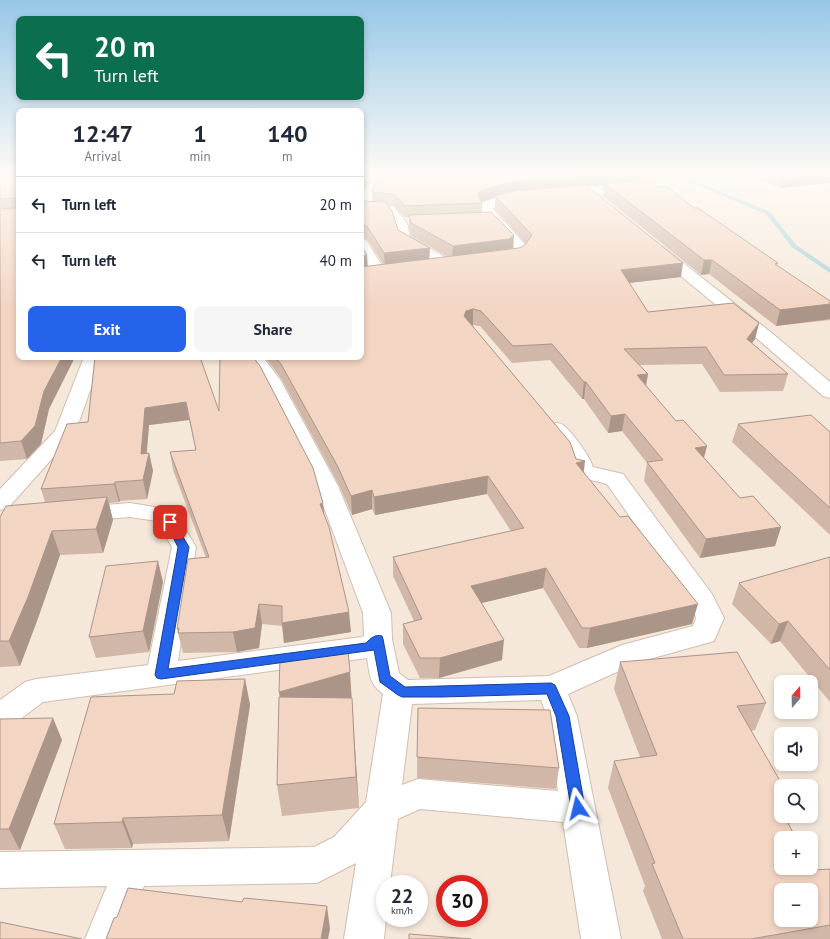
<!DOCTYPE html>
<meta charset="utf-8">
<style>
:root{--surface:#fff;--page:#f6f6f7;--text:#1f2937;--muted:#747a83;--line:#e0e1e3;--accent:#2563eb}
body{margin:0;font-family:"PT Sans",sans-serif;background:var(--page);color:var(--text);height:100vh;display:flex;flex-direction:column;font-size:15px;white-space:nowrap}
*{box-sizing:border-box;margin:0}
p{font-size:13px;color:var(--muted)}
.icon{flex:none;width:22px;height:22px;fill:none;stroke:currentColor;stroke-width:2;stroke-linecap:round;stroke-linejoin:round}
.map{position:relative;flex:1;overflow:hidden}
.details{position:absolute;left:16px;top:108px;width:348px;height:252px;display:flex;flex-direction:column;background:var(--surface);border-radius:8px;box-shadow:0 2px 6px #0003}
.details>*{flex:none}
.hud{position:absolute;left:16px;top:16px;width:348px;height:84px;border-radius:8px;box-shadow:0 2px 6px #0003;background:#0b6e4f;color:#fff;overflow:hidden}
.needle{width:26px;rotate:20deg}
.fabs{position:absolute;left:774px;top:675px;display:grid;gap:8px}
.fabs a{display:grid;place-items:center;width:44px;height:44px;border-radius:8px;background:var(--surface);box-shadow:0 2px 6px #0003;font-size:20px}
.speed{position:absolute;left:376px;top:875px;display:flex;gap:8px;font-size:20px;font-weight:700;text-align:center}
.speed>*{display:grid;place-content:center;width:52px;height:52px;border-radius:50%;background:var(--surface);box-shadow:0 2px 6px #0003;line-height:1}
.speed small{font-size:10px;font-weight:400}
.speed .limit{border:6px solid #d22;background:#fff;color:#111}
.pin{position:absolute;display:grid;place-items:center;width:34px;height:34px;color:#fff;margin:-17px;border-radius:8px;box-shadow:0 2px 6px #0006}
.me{position:absolute;width:44px;margin:-22px;rotate:350deg;stroke-linejoin:round;filter:drop-shadow(0 0 3px #0008)}
.turn{display:flex;align-items:center;gap:14px;height:84px;padding:0 12px;font-size:18px}
.turn .icon{width:52px;height:52px;stroke-width:2.5}
.turn b{display:block;font-size:28px;line-height:34px}
.eta{display:flex;justify-content:space-evenly;align-items:center;height:68px;text-align:center}
.eta b{font-size:24px;font-weight:800;line-height:28px}
.primary-button{display:flex;gap:8px;margin-top:auto;padding:8px 12px}
.primary-button a{flex:1;height:46px;border-radius:8px;background:var(--accent);color:#fff;font-size:16px;font-weight:800;line-height:46px;text-align:center}
.primary-button a+a{background:var(--page);color:var(--text)}
ul{padding:0;list-style:none}
li{display:flex;align-items:center;gap:12px;height:56px;padding:0 12px;border-top:1px solid var(--line)}
li div{flex:1}
li b{display:block;font-size:15px}
li em{font-style:normal}
.map>svg:first-child{display:block}
</style>
<div class="map">
<svg width="830" height="939" viewBox="0 0 830 939">
<rect width="100%" height="100%" fill="#fdf6ec"/>
<path fill="#f5e8da" fill-rule="evenodd" d="M0,175L19,357H361V175H830V939H0ZM781,682H811V712H781ZM781,734H811V764H781ZM781,786H811V816H781ZM781,838H811V868H781ZM385,884H419V918H385ZM445,884H479V918H445ZM781,890H811V920H781Z"/>
<g fill="none" stroke-linecap="round" stroke-linejoin="round">
<polygon fill="#a5d3da" fill-rule="evenodd" points="675,175 680,175 770,212 796,245 830,268 830,273 792,247 766,214"/>
<g stroke="#d1beb0" stroke-width="2">
<g id="minor">
<polygon points="386,175 401,175 375,192 370,205 394,207 407,223 410,237 455,263 457,266 455,269 450,270 445,269 399,242 394,223 386,213 376,212 361,213 361,194 371,183"/>
<polygon points="613,185 637,187 639,189 637,191 633,193 563,197 559,196 557,193 559,190 563,189"/>
<path d="M525,192L529,193L531,196L529,199L492,208L529,249C521,261 507,267 493,263L491,260L493,257L506,254L515,249L484,215L479,206C485,198 514,195 525,192Z"/>
<polygon points="361,239 366,240 368,243 387,274 385,277 380,278 375,277 361,255"/>
<polygon points="658,246 663,247 773,334 830,382 830,398 823,396 761,342 653,253 651,250 653,247"/>
<polygon points="84,357 102,357 75,433 8,508 0,510 0,489 55,431"/>
<path d="M245,357H263L281,381L338,486L391,613L392,639L399,673L408,680L549,676L622,645L693,626L696,618L691,604L607,484L575,476L572,471L569,459L545,429L548,425C553,423 558,422 563,425C573,433 589,455 593,467L623,474L712,594L724,618L714,641L639,662L568,694L577,716L621,939H581L563,822L420,809L398,819L390,884H385L386,918L384,939H344L356,863L317,883L144,886L125,939H85L107,886L0,888V852L314,847L334,837L366,802L383,694C369,683 370,675 367,658L43,702L23,717L11,729L0,733V700L25,682L36,679L148,665L172,547L157,521L130,517L81,521L73,519L69,514L73,509L81,507L130,503L172,510L178,517L196,547L178,661L362,637L364,636L363,613L316,486L263,382ZM541,700L547,716L558,791L418,779L402,785L412,704Z"/>
</g>
</g>
<use href="#minor" fill="#fff" fill-rule="evenodd"/>
</g>
<g fill="#d1b7a8" fill-rule="evenodd">
<polygon points="0,175 19,175 19,357 75,357 49,409 41,444 27,459 0,461"/>
<path d="M387,175H640L639,181L657,187L694,208L778,263L777,266L830,320L776,326L709,274L701,275L603,196L604,185L587,186L681,277L629,283L648,312L759,323L755,339L752,343L788,374L783,391L720,392L702,364L639,365L648,374L646,386L676,421L707,446L704,458L740,498L781,527L775,546L700,558L644,481L647,463L622,431L608,433L584,399H582L550,360L512,363L480,326L472,325L576,459L584,472L692,624L587,648H579L543,588L481,603L502,660L439,678H420L403,644V624L414,621L393,576V557L511,531L487,494L375,515L372,509L352,515L339,485L282,380L265,357H361L368,266L383,264L367,239L361,238V201L372,202V192ZM495,197V209L526,244L525,245L519,248L513,249L514,235L482,212V203L481,201ZM388,205L394,206L405,217H409V228L411,236L448,257L430,259L398,230Z"/>
<polygon points="751,175 830,175 830,183 780,188"/>
<polygon points="95,357 219,411 324,515 351,632 284,643 282,626 262,624 259,648 237,652 183,653 177,629 206,558 173,470 170,452 196,450 189,420 149,425 147,453 149,453 153,471 147,499 120,501 119,502 109,503 113,520 103,553 60,555 37,621 20,666 0,667 0,517 45,502 41,489 88,422"/>
<polygon points="738,424 830,432 830,535 732,442"/>
<polygon points="830,557 830,702 780,641 771,644 732,604 739,583"/>
<polygon points="163,582 149,652 96,658 89,637"/>
<polygon points="348,650 359,808 282,816 277,785"/>
<polygon points="620,662 766,703 755,730 751,731 781,786 781,816 793,816 789,825 815,870 830,869 830,939 662,939 643,891 645,886 608,788 614,761 640,757 614,689"/>
<polygon points="245,679 250,705 229,841 133,844 132,848 65,849 54,824 174,694"/>
<polygon points="418,708 559,768 556,789 417,778"/>
<polygon points="0,719 62,740 20,850 0,850"/>
</g>
<g fill="#aa9588">
<polygon points="366,175 369,175 370,182 361,192 361,180"/>
<polygon points="598,175 640,175 639,182 605,184 604,185 513,192 495,196 495,197 481,202 478,195 481,190 514,181"/>
<polygon points="813,175 830,175 830,183 780,188 782,178"/>
<polygon points="514,235 513,249 452,259 453,246"/>
<polygon points="430,248 429,262 385,267 384,253"/>
<polygon points="367,255 368,269 361,271 361,256"/>
<polygon points="704,260 712,260 709,274 701,275"/>
<polygon points="683,263 681,277 619,284 621,270"/>
<polygon points="830,304 830,319 776,326 780,310"/>
<polygon points="473,309 473,325 466,326 464,316 466,311"/>
<polygon points="759,323 755,339 742,355 747,339"/>
<polygon points="62,357 75,357 49,409 41,444 27,459 21,441 44,391"/>
<polygon points="648,374 645,391 637,375"/>
<polygon points="584,382 586,382 584,399 582,399"/>
<polygon points="186,402 189,420 149,425 145,468 149,453 153,471 147,499 143,480 141,454 145,408"/>
<polygon points="625,414 622,431 608,433 611,416"/>
<polygon points="707,446 702,464 695,448"/>
<polygon points="585,461 583,479 576,463"/>
<polygon points="488,476 487,494 375,515 374,497"/>
<polygon points="115,482 120,501 119,502 114,484"/>
<polygon points="372,490 372,509 352,515 351,496"/>
<polygon points="107,497 113,520 103,553 96,529"/>
<polygon points="323,503 325,522 320,504"/>
<polygon points="781,527 775,546 700,558 706,539"/>
<polygon points="52,531 60,555 37,621 20,666 9,641"/>
<polygon points="158,561 163,582 149,652 143,631"/>
<polygon points="546,568 543,588 470,606 471,586"/>
<polygon points="259,604 262,624 259,648 237,652 233,632"/>
<polygon points="698,604 692,624 587,648 590,628"/>
<polygon points="349,612 351,632 284,643 282,623"/>
<polygon points="788,621 780,641 771,644 779,624"/>
<polygon points="504,640 502,660 439,678 440,658"/>
<polygon points="350,672 352,703 359,808 356,777 283,722 279,692"/>
<polygon points="245,679 250,705 229,841 222,815"/>
<polygon points="53,718 62,740 20,850 9,829"/>
<polygon points="123,818 133,844 132,848 122,822"/>
<polygon points="327,906 330,929 328,939 321,939"/>
</g>
<g fill="#f3d5c3" stroke="#aa9588" fill-rule="evenodd">
<polygon points="0,175 19,175 19,357 62,357 44,391 35,426 21,441 0,443 0,209 16,208 16,198 0,199"/>
<polygon points="362,175 366,175 361,180 361,176 362,176"/>
<polygon points="387,175 598,175 514,181 481,190 478,195 482,203 405,206 394,194 372,192 376,182"/>
<polygon points="775,175 813,175 782,178"/>
<polygon points="651,180 657,187 666,186 694,208 698,208 778,263 775,264 830,301 830,304 780,310 712,260 704,260 605,184"/>
<polygon points="586,185 683,263 621,270 648,312 733,303 759,323 747,339 788,374 724,375 706,347 624,349 648,374 637,375 676,421 683,420 707,446 695,448 740,498 753,496 781,527 706,539 647,462 663,460 625,414 611,416 586,382 584,382 552,344 513,346 481,311 473,309 466,311 464,316 570,442 576,459 585,461 576,463 620,517 628,516 698,604 590,628 582,628 546,568 471,586 504,640 440,658 420,658 403,624 422,619 393,557 524,528 488,476 374,497 372,490 351,496 338,467 281,364 275,357 361,357 361,267 519,248 525,245 532,235 495,196 514,191"/>
<polygon points="361,201 385,202 392,211 398,230 430,248 384,253 367,226 361,225"/>
<polygon points="491,212 514,235 509,239 453,246 411,223 409,215"/>
<polygon points="361,245 367,255 361,256"/>
<polygon points="95,357 200,357 219,411 220,357 253,357 260,366 313,468 323,503 320,504 329,527 349,612 282,623 282,606 259,604 255,628 233,632 178,633 179,628 177,629 188,559 209,557 170,452 196,450 186,402 145,408 141,454 149,453 143,480 115,482 114,484 41,489 67,424 88,422"/>
<polygon points="811,415 830,432 830,508 738,424"/>
<polygon points="107,497 96,529 52,531 28,597 9,641 0,641 0,517 6,506"/>
<polygon points="830,557 830,670 788,621 779,624 739,583"/>
<polygon points="158,561 143,631 89,637 106,566"/>
<polygon points="348,650 350,672 279,692 280,657"/>
<path d="M737,652L766,703L737,706L783,786H781V810L780,811L781,816H784L796,838H781V868H811V864L815,870L830,869V925L751,939H683L652,864L655,863L614,761L657,755L620,662ZM781,890H811V920H781Z"/>
<polygon points="245,679 222,815 123,818 122,822 54,824 91,697 174,694 177,681"/>
<polygon points="279,697 352,698 356,777 277,785"/>
<polygon points="418,708 550,710 559,768 417,757"/>
<polygon points="53,718 9,829 0,829 0,719"/>
<polygon points="128,888 242,902 244,898 327,906 321,939 106,939 114,918 117,917"/>
<polygon points="0,922 82,939 0,939"/>
<polygon points="409,934 471,939 409,939"/>
</g>
<linearGradient id="sky" x2="0" y2="1"><stop stop-color="#97c7e8"/><stop offset="0.57" stop-color="#fefbf6"/><stop offset="1" stop-color="#fefbf6" stop-opacity="0"/></linearGradient>
<rect width="830" height="306" fill="url(#sky)"/>
<path fill="#2563eb" stroke="#184099" d="M170,519L173,520L189,547L168,669L366,643C371,638 375,634 382,636L383,639L390,676L405,687L551,683L555,685L569,716L585,808L583,813L578,815L573,813L571,808L556,716L547,694L442,697H402L398,695L380,682L374,650L161,679L157,678L155,675L178,547L165,522Z"/>
</svg>
<div class="fabs">
<a><svg class="needle" viewBox="-14 -14 28 28"><path d="M0-13l5 13h-10z" fill="#e53935"/><path d="M0 13l5-13h-10z" fill="#747a83"/></svg></a>
<a><svg class="icon" aria-label="sound" viewBox="0 0 24 24"><path d="M4 9h4l5-4v14l-5-4H4zM17 9q2 3 0 6"/></svg></a>
<a><svg class="icon" aria-label="search" viewBox="0 0 24 24"><circle cx="10" cy="10" r="6"/><path d="M15 15l6 6"/></svg></a>
<a>+</a>
<a>−</a>
</div>
<div class="speed"><div>22<small>km/h</small></div><div class="limit">30</div></div>
<div class="pin" style="left:170px;top:522px;background:#d93025"><svg class="icon" aria-label="arrive" viewBox="0 0 24 24"><path d="M6 21V4h12l-3 4 3 4H6"/></svg></div>
<svg class="me" style="left:578px;top:808px" viewBox="-20 -20 40 40"><path d="M0-17L14 15 0 8-14 15z" fill="#2563eb" stroke="#fff" stroke-width="4"/></svg>
<div class="hud">
<div class="turn"><svg class="icon" aria-label="left" viewBox="0 0 24 24"><path d="M17 20v-9H6M10 6l-5 5 5 5"/></svg><div><b>20 m</b>Turn left</div></div>
</div>
<section class="details">
<div class="eta">
<div><b>12:47</b><p>Arrival</p></div>
<div><b>1</b><p>min</p></div>
<div><b>140</b><p>m</p></div>
</div>
<ul>
<li><svg class="icon" aria-label="left" viewBox="0 0 24 24"><path d="M17 20v-9H6M10 6l-5 5 5 5"/></svg><div><b>Turn left</b></div><em>20 m</em></li>
<li><svg class="icon" aria-label="left" viewBox="0 0 24 24"><path d="M17 20v-9H6M10 6l-5 5 5 5"/></svg><div><b>Turn left</b></div><em>40 m</em></li>
</ul>
<div class="primary-button"><a>Exit</a><a>Share</a></div>
</section>
</div>
